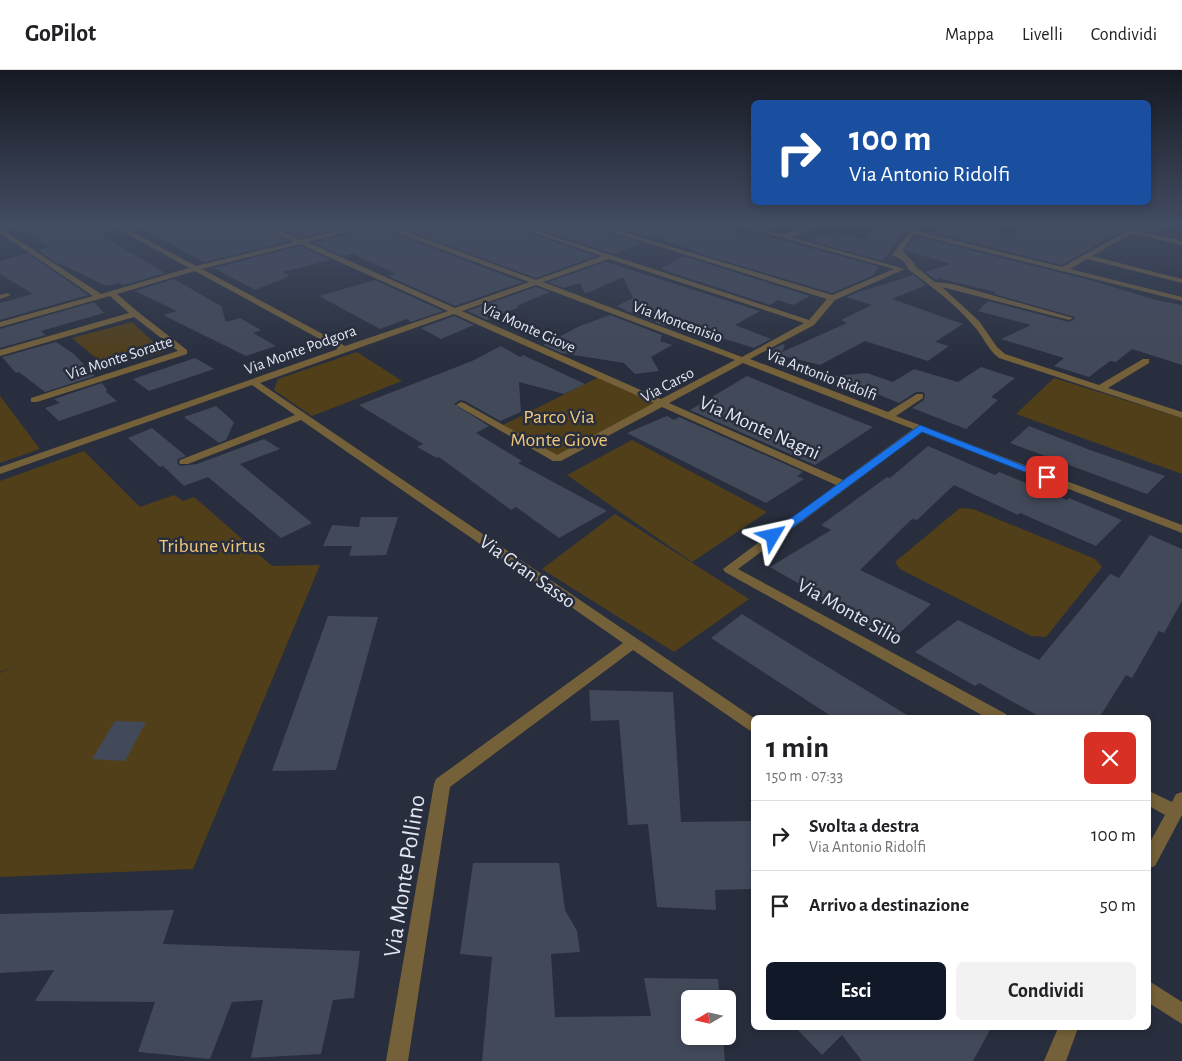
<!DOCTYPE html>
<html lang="it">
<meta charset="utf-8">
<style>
:root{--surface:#fff;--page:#f2f2f2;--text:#202124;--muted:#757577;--line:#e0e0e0;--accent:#111827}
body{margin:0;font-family:"Alegreya Sans",sans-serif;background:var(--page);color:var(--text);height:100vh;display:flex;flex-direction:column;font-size:19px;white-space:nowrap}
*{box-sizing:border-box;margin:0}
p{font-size:16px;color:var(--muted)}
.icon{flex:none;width:28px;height:28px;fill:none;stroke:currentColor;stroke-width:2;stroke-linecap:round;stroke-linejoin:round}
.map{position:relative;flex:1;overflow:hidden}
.drawer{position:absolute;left:751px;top:645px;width:400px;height:315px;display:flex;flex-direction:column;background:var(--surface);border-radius:8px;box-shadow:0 2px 8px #0003}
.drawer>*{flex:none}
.banner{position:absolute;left:751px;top:30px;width:400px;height:105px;border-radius:8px;box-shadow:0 2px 8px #0003;background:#1a4fa0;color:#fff;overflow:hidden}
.needle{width:32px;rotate:261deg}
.buttons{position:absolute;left:681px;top:920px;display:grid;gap:10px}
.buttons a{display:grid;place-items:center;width:55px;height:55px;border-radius:8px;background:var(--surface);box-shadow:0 2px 8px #0003;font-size:25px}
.pin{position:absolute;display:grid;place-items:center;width:42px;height:42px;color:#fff;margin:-21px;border-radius:10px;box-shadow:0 2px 8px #0006}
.me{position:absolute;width:55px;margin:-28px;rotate:54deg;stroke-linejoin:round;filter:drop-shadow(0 0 4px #0008)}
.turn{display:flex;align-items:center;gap:18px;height:105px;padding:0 15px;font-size:22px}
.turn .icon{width:65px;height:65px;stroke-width:2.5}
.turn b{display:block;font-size:35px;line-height:42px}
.round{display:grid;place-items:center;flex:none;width:52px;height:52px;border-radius:8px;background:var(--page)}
.headline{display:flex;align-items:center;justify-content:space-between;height:85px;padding:0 15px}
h1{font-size:30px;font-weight:700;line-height:38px}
.action{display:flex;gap:10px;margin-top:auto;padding:10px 15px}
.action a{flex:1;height:58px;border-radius:8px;background:var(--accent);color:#fff;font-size:20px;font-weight:700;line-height:58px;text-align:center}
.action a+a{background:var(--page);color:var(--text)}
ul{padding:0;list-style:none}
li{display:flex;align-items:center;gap:15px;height:70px;padding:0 15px;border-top:1px solid var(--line)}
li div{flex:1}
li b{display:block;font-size:19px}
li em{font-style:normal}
header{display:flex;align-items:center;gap:30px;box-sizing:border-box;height:70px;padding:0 25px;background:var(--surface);border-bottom:1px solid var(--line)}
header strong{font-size:24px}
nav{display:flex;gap:28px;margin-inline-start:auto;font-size:18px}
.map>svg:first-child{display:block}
</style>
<header>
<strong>GoPilot</strong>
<nav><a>Mappa</a><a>Livelli</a><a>Condividi</a></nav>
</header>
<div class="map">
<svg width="1182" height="991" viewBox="0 0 1182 991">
<rect width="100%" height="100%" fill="#282e3d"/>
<g fill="#513f19">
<polygon points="132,252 164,282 108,298 72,268"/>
<polygon points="357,282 402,311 312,346 274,320 278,309"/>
<polygon points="601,306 662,333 557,389 499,357"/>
<polygon points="1054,308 1182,348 1182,404 1016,344"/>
<polygon points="0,326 40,379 0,393"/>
<polygon points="632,370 767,442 692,492 567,405"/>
<polygon points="84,381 140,437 174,425 183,431 194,427 256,481 240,489 256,482 272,496 320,495 193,799 0,807 0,603 14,596 0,602 0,411"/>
<polygon points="960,438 973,439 1095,489 1102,497 1046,567 1031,566 900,499 895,492"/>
<polygon points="615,444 749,529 674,582 542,499"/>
</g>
<g fill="#424959">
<polygon points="28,153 106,153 109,156 103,166 165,203 124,215 119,213 106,216 57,192 59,195 38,180 51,177 16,158"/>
<polygon points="132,153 253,153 289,171 204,192"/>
<polygon points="266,153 363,153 301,168"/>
<polygon points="387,153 503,153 504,155 596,186 536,208"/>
<polygon points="518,153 582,153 583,155 643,173 614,184"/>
<polygon points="597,153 635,153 654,159 673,153 702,153 744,165 751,162 879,197 872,206 832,223 694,182 695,181 656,168 653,169"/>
<polygon points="881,153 909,153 883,191 807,170 834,163 864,169"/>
<polygon points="961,153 1001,163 1016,163 1035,153 1139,153 1110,167 1062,195 932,163 939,160 945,161"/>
<polygon points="1151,153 1170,153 1154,163 1142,160"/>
<polygon points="376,157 523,212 455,236 388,206 396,204 353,184 344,186 313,173"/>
<polygon points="922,168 1090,210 1156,230 1182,235 1182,295 1132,279 1116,292 1110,291 1089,307 1054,296 1064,288 1001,269 1031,255 978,241 988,231 1069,252 1074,250 1075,247 994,224 996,222 937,208 938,210 936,210 925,202 951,194 905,180 910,173"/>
<polygon points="300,176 330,190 283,202 290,206 255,220 214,198"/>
<polygon points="27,183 87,224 88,225 0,250 0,233 33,224 0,204 0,191"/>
<polygon points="684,186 810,226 793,235 778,230 770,235 660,199"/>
<polygon points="606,192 760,241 735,255 771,269 754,278 667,251 665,256 624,240 626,240 617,236 633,228 623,207 585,224 580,213 563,218 548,212"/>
<polygon points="914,205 926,215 892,229 963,254 935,272 949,276 928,291 865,271 820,295 767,282 783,274 785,275 782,282 847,253 841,250 872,235 846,227 863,220 862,221"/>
<polygon points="174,209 221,236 226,252 240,248 261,260 253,263 276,276 246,286 163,245 177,241 135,221"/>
<polygon points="375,210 443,241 411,252 407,249 380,259 319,226"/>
<polygon points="536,217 550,222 516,236 519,237 487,250 467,241"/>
<polygon points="94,232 104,243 41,261 46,265 0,278 0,259"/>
<polygon points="610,245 662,265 660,271 672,275 651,287 659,301 635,304 624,293 561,283 543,275 580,256"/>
<polygon points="454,246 474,255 441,269 421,258"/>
<polygon points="56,272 74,284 95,306 45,322 19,302 16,303 2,287"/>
<polygon points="501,276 520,287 523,285 585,314 564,324 519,312 521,342 500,351 465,331 460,330 454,334 489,356 476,363 522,391 518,393 607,441 559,468 516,437 511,440 439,387 437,388 417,377 423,374 359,335 472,291"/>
<polygon points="195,288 214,299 149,321 133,309"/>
<polygon points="981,297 1015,308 991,327 998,330 966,359 912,338 924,330 925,324 923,322 916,322 899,333 833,306 867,303 893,312 914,299 958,312"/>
<polygon points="747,306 815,334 873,357 815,395 690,340"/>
<polygon points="102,313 107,320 106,322 117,331 59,351 45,338 60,333 54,329"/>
<polygon points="216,336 234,352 226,370 219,373 184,347"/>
<polygon points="667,346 674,350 679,347 803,402 797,406 804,409 766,433 627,363"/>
<polygon points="1029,356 1090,380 1165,406 1147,424 1010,373"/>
<polygon points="152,358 186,386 178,389 177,393 180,396 197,394 264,369 280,379 240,394 312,453 281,468 208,407 184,416 163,396 160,397 128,368"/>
<polygon points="928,376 995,405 999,402 1067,430 1069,428 1122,450 1096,476 1020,443 1018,445 954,415 917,450 912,449 860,500 931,534 892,570 838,539 841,538 770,497 831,460 821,455 887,407 890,408"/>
<polygon points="361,447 398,447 386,485 349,486 352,476 323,476 332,455 359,457"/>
<polygon points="1150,465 1182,479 1182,531 1164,563 1159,561 1132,608 1126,605 1099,648 1042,648 979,613 975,616 915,582 958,550 1039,590 1110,504 1119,508"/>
<polygon points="742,544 808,585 912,648 834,648 711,568"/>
<polygon points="328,546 378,547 336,700 272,701"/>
<polygon points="589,620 673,622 681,752 754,751 754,819 715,820 716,840 657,837 648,754 628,755 619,650 591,651"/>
<polygon points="115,651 146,652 125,691 92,689"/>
<polygon points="473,793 559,793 565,840 577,861 580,882 551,884 555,947 651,946 644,908 718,909 720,929 690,929 690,966 723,966 725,991 482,991 492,887 460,884"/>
<polygon points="174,840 163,874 360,881 354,928 333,930 321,984 251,988 263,930 232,932 210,989 138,982 155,932 35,931 54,900 0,903 0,844"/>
<polygon points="796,958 991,958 973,991 862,991 842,965 822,985"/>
</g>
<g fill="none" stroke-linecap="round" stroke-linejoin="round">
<g fill="#756139" fill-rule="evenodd">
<path d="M108,153H115L196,196L294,172L255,153H262L301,170L369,153H383L536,210L602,186L505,153H513L809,250L827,229L584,153H592L832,225L894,199L730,153C747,151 771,166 785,164C798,162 809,153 823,153L790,167L905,199L835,230L814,255L750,289L888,342L917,324H923V328L896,346L1182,455V463L922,362L738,499L1006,644L1008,648H987L725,502L723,499L836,415L662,337L561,391H553L456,335L461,332L464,333L557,385L654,333L454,244L260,313L754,648V662L749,660L633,580L450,717L408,991H386L434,714L436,709L623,573L301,350L188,394H180L179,392L180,390L295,345L252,315L0,404V397L338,279L195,201L117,224L138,242L187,280V284L37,332H31V328L178,281L134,247L0,286V280L129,243L110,226L0,257V252L93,226L0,163V158L101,224L189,198ZM376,155L529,212L455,238L307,172ZM300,174L448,241L345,276L202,199ZM609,189L804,253L742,287L543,212ZM536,215L735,290L661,329L462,241ZM743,293L913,359L843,410L669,333Z"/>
<path d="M916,153H922L917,161L1062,197L1142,153H1149L1137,161L1182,171V175L1132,163L1092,186L1182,209V213L1087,189L1070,199L1182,227V231L914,164L903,180C906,187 914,190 915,196L935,212L953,214L1073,248L1069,250L942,217L979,251L997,277L1005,284L1099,315L1143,289H1149V293L1108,318L1182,342V348L999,288C987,279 983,265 973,255C954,233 931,216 908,199C905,189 898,189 892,185Z"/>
<polygon points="7,223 11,225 0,229 0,225"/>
<polygon points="1149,721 1172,732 1176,724 1182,722 1182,745 1155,796 1149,798 1149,774 1165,745 1149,736"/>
<polygon points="1149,911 1182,932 1182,954 1149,933"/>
<polygon points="1058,958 1078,958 1066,991 1044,991"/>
</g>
<polygon fill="#9c7c3a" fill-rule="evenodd" points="16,153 26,153 0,160 0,156"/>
</g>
<linearGradient id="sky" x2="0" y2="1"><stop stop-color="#161922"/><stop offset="0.53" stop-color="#424c62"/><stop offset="1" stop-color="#424c62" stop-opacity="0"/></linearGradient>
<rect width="1182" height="291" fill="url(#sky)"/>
<polygon fill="#1a73e8" stroke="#114b97" points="920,355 1052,407 1047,410 1043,409 922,362 777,469 769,469 767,466 769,464"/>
<g text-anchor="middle" stroke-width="5" stroke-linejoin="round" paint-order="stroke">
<g font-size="16" fill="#e3e7f1" stroke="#282e3d">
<text transform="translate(678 251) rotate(20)" y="6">Via Moncenisio</text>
<text transform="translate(529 257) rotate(24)" y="6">Via Monte Giove</text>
<text transform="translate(300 279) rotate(-20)" y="6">Via Monte Podgora</text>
<text transform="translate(119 287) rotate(-18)" y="6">Via Monte Soratte</text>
<text transform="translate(822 304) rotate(21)" y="6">Via Antonio Ridolfi</text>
<text transform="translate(667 314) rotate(-28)" y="6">Via Carso</text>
</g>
<g font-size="20" fill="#efc879" stroke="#282e3d">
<text x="559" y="353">Parco Via<tspan x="559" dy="23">Monte Giove</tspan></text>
<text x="212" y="482">Tribune virtus</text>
</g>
<g font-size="20" fill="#e3e7f1" stroke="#282e3d">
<text transform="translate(760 357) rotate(24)" y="7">Via Monte Nagni</text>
<text transform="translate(528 501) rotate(35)" y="7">Via Gran Sasso</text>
<text transform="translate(850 541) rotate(29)" y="7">Via Monte Silio</text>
</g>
<g font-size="24" fill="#e3e7f1" stroke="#282e3d">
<text transform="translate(404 806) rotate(-81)" y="8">Via Monte Pollino</text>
</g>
</g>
</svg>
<div class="buttons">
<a><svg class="needle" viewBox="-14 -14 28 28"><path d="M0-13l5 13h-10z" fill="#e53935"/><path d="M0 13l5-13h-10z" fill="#757577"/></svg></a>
</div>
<div class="pin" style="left:1047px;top:407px;background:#d93025"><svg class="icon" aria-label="arrive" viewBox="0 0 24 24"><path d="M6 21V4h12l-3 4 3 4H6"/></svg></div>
<svg class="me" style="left:773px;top:466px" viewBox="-20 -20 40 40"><path d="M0-17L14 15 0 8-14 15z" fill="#1a73e8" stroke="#fff" stroke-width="4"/></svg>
<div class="banner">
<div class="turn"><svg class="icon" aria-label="right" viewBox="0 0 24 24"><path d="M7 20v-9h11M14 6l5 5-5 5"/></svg><div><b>100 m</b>Via Antonio Ridolfi</div></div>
</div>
<section class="drawer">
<div class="headline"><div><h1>1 min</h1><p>150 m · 07:33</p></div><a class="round" style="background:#d93025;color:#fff"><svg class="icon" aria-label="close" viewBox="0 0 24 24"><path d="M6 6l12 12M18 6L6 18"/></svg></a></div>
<ul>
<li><svg class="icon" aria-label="right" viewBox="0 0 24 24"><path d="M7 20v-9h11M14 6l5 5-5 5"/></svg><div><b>Svolta a destra</b><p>Via Antonio Ridolfi</p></div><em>100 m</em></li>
<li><svg class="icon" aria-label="arrive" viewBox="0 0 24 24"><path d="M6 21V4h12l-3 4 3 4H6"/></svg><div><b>Arrivo a destinazione</b></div><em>50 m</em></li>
</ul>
<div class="action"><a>Esci</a><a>Condividi</a></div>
</section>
</div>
